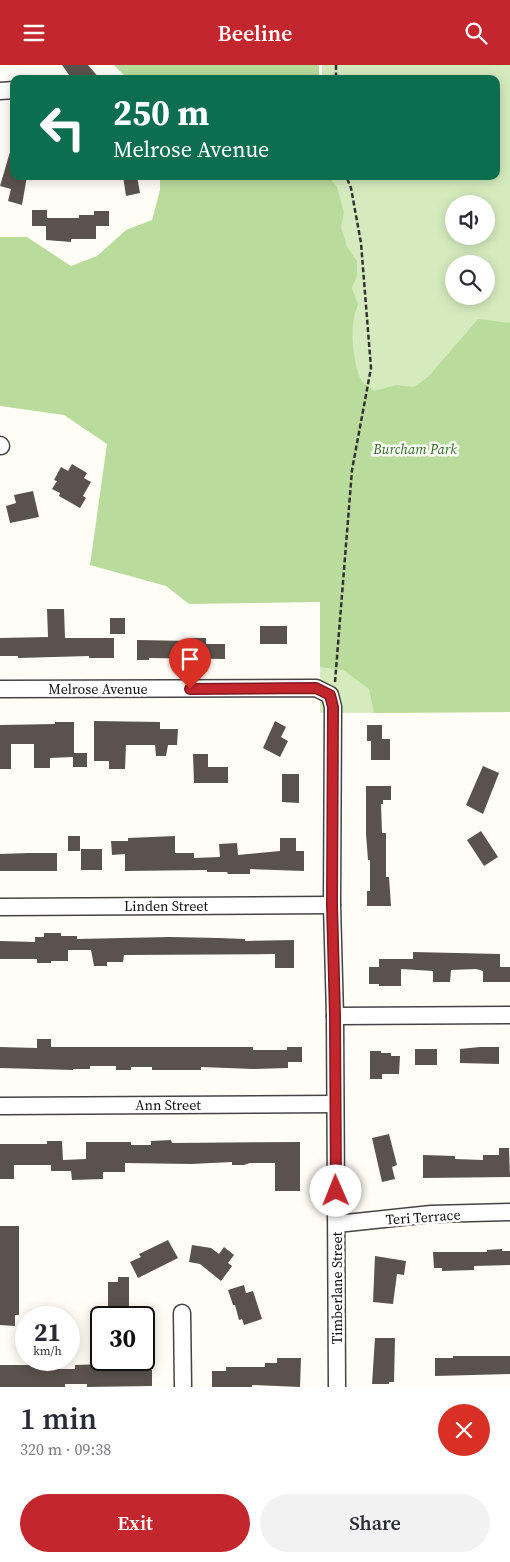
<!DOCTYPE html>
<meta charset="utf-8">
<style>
:root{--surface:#fff;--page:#f2f2f3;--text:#2b2b33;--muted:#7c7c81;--accent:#c4262e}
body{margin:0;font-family:"Source Serif 4",serif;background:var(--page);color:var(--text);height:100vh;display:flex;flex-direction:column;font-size:19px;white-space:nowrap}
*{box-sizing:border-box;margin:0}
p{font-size:16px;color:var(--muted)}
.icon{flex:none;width:28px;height:28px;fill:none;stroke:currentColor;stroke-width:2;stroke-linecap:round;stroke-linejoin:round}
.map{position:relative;height:1322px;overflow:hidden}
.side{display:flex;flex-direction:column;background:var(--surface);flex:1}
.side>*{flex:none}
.banner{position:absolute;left:10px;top:10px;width:490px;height:105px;border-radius:10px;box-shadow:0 2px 12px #0003;background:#0b6e4f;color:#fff;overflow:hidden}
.buttons{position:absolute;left:445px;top:130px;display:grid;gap:10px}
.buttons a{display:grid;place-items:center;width:50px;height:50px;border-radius:50%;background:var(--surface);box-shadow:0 2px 12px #0003;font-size:25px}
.speed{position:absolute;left:15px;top:1241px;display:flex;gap:10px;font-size:25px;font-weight:700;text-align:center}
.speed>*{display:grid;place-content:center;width:65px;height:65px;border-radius:50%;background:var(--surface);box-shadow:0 2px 12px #0003;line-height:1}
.speed small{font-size:12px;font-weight:400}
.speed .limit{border:2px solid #111;border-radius:8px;background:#fff;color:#111}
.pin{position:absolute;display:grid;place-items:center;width:42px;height:42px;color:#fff;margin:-51px -21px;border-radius:50% 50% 50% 0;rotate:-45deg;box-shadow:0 0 5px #0007}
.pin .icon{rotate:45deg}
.me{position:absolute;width:55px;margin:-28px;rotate:359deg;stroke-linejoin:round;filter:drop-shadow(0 0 4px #0008)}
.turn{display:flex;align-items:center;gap:18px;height:105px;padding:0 20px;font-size:22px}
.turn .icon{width:65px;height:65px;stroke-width:2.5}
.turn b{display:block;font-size:35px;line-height:42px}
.round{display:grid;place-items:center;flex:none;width:52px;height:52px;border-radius:26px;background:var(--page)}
.overview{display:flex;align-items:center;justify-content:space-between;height:85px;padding:0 20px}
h1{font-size:30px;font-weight:600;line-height:38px}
.primary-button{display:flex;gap:10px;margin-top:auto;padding:10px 20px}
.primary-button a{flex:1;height:58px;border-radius:30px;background:var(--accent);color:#fff;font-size:20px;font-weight:600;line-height:58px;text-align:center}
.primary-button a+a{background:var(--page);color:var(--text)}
header{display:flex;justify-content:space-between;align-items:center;height:65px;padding:0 20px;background:var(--accent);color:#fff;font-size:22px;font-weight:600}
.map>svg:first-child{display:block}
</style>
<header><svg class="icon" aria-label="menu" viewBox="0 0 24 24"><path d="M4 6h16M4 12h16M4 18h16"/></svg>Beeline<svg class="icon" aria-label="search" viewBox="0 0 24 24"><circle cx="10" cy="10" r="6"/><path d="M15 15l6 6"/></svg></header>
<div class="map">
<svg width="510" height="1322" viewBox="0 0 510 1322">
<rect width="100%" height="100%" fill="#fffdf5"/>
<path fill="#d5ebbd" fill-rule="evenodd" d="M322,0H510V647L320,648L322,111H496V14H322ZM454,139H486V171H454ZM454,199H486V231H454Z"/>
<g fill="#b9dc9c">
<polygon points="114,0 319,0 319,14 128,14"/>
<path d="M160,111H328L337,122L344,147L341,161L347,182L357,196V210L352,223L358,240C349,259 352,292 360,313C362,318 370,322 374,326L396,320L414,322L428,312L478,254L510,258V647L374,648L369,624L343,605L320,602V537L189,539L166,521L90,500L107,379L64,350L0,341V172H27L71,201L97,191L126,165L152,155L160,125Z"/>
</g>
<g fill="#5a524d">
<polygon points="62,0 88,0 100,14 72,14"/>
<polygon points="10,87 14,87 14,111 27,111 22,140 8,136 11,124 0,121"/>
<polygon points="123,111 137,111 140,128 126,131"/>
<polygon points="32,145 47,145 47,153 79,153 79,150 94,150 94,146 109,146 109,161 96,161 96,174 71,174 71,177 46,175 46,161 32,161"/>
<polygon points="72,399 87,408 84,413 91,417 83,431 86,433 80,443 59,431 60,428 52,424 57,416 54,415 61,402 68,406"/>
<polygon points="33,426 39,452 10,458 6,441 16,438 14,430"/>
<polygon points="47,544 64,544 65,573 114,573 114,593 89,593 89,591 18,593 18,591 0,591 0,573 48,572"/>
<rect x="110" y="553" width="15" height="16"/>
<rect x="260" y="561" width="27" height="18"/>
<polygon points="191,573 206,573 206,579 225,579 225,594 149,593 149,595 137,595 137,575 191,576"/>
<polygon points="94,656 160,657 160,664 178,664 177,680 168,680 166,691 156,691 155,680 126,680 125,704 109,704 109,696 94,696"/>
<polygon points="275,656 286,662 281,672 288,676 280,692 263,683"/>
<polygon points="55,657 74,657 74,688 87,688 87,702 73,702 73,692 50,693 50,703 34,703 34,679 11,679 11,704 0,704 0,660 55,659"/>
<polygon points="367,660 382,660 382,674 390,674 390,695 371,695 371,676 367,676"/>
<polygon points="193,689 208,689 208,702 228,702 228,718 194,718"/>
<polygon points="483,701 499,708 483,749 466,740"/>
<polygon points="282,709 299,709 299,738 282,737"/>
<polygon points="366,721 391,721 391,735 383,735 383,739 381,739 382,768 386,768 386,812 389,812 391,841 367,841 367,826 370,826 370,795 368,795 366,769"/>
<polygon points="481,766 498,792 484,801 467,775"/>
<rect x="68" y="771" width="12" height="15"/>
<polygon points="175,771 175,788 194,788 194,793 220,792 219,779 237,778 238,790 280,786 280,773 296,773 296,786 304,786 304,806 250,804 250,809 228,809 227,807 207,807 207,805 125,806 125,789 112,790 111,776 128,776 128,773"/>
<rect x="81" y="784" width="21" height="21"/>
<polygon points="29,788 57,788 57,806 0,806 0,789"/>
<polygon points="44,868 61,868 61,871 77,871 77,874 169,872 219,873 245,874 245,876 294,875 294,903 275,903 275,889 124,890 123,897 107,897 107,901 94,901 91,885 68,885 68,896 51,896 51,898 37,898 37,894 0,894 0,876 35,877 35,872 44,872"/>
<polygon points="413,887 500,889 500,902 510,902 510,917 483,917 483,906 476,904 451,905 450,917 433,917 433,906 401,904 401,921 379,921 379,919 369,919 369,902 379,902 379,894 413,894"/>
<polygon points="37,974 51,974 51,982 253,982 253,985 287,985 287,982 302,982 302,997 288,997 288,1003 253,1004 201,1002 201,1005 152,1005 152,1002 131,1002 131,1005 116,1005 116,1001 90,1001 90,1004 73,1004 73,1005 0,1003 0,982 37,983"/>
<polygon points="480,982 499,982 499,999 460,998 460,984"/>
<rect x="415" y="984" width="22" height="16"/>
<polygon points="370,986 381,986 381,988 391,988 391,991 400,991 399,1009 382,1009 382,1014 370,1014"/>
<polygon points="389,1069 397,1100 392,1102 395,1114 382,1117 372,1073"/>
<polygon points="171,1075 172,1078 300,1077 300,1126 275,1126 275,1098 250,1098 244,1100 232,1100 232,1097 191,1099 125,1098 125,1107 103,1107 103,1114 72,1115 71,1106 51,1106 51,1100 14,1100 14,1114 0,1114 0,1079 47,1079 47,1076 62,1076 63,1095 86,1094 86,1077 131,1077 131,1080 151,1080 151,1076"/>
<polygon points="499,1083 509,1083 510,1112 423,1113 423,1090 455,1091 455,1094 483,1095 483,1090 499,1090"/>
<polygon points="0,1161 19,1161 19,1250 15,1250 15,1261 0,1260"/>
<polygon points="168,1175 178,1193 138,1213 130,1197 141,1192 139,1189"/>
<polygon points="192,1180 211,1183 219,1189 224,1182 234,1190 228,1198 232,1201 221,1216 200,1199 189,1197"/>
<polygon points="502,1184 502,1186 510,1186 510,1200 474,1201 474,1205 442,1206 442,1203 434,1203 433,1187 487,1187 487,1185"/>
<polygon points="375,1191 406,1196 404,1210 397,1209 393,1239 373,1237"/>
<polygon points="118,1212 129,1212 129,1252 108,1252 108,1217 118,1217"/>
<polygon points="244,1220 246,1228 253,1226 262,1254 244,1260 242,1254 239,1255 235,1240 233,1240 228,1225"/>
<polygon points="375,1273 395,1273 394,1317 389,1317 389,1319 372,1319"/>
<polygon points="453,1291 510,1291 510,1309 435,1311 435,1293 453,1293"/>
<polygon points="277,1293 301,1293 300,1322 252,1320 252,1322 212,1322 212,1306 226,1306 226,1302 265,1302 265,1298 277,1298"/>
<polygon points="108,1299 108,1305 152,1305 152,1321 87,1322 87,1319 65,1319 65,1322 0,1322 0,1300 48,1300 48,1304 75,1304 75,1300"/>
</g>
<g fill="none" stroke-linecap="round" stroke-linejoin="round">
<g stroke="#444" stroke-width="19">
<g id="street">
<polyline points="0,26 14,25"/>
<polyline points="0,380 1,381"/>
<polyline points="0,624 316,623 330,630 333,642 332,840 335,951 337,1322"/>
<polyline points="0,842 332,840"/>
<polyline points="335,951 510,950"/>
<polyline points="0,1041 335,1039"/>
<polyline points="337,1159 431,1149 510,1147"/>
<polyline points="182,1248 183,1322"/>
</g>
</g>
<g stroke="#333" stroke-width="2.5" stroke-dasharray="5 2.5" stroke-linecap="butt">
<polyline points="336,0 336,14"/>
<polyline points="335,617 352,405 371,303 361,178 351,123 346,111"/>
</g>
<use href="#street" stroke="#fff" stroke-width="16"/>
</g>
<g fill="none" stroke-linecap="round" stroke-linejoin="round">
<g stroke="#7f191e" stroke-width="12">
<polyline id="route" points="190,624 316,623 330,630 333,642 332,840 335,951 336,1126"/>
</g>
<use href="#route" stroke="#c4262e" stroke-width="9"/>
</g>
<g text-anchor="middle" stroke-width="5" stroke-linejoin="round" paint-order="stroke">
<g font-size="14" font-style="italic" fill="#2f6b1f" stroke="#fff">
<text x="415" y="389">Burcham Park</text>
</g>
<g font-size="14" fill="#111" stroke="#fff">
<text x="98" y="629">Melrose Avenue</text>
<text x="166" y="846">Linden Street</text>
<text x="168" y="1045">Ann Street</text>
<text transform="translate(423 1152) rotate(-4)" y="5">Teri Terrace</text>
<text transform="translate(337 1223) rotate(-90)" y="5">Timberlane Street</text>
</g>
</g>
</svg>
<div class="buttons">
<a><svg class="icon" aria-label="sound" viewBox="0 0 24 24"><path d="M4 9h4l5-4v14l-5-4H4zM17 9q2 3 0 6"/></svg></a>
<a><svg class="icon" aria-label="search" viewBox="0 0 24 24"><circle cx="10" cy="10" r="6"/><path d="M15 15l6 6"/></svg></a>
</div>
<div class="speed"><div>21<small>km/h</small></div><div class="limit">30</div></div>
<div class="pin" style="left:190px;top:624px;background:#d93025"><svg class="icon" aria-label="arrive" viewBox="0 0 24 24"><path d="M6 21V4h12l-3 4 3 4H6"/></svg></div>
<svg class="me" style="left:336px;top:1126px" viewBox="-20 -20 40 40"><circle r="19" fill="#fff"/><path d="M0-13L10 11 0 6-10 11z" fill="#c4262e"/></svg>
<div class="banner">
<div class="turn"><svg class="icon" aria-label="left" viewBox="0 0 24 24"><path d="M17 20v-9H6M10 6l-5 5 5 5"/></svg><div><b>250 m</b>Melrose Avenue</div></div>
</div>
</div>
<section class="side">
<div class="overview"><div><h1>1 min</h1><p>320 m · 09:38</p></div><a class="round" style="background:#d93025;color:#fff"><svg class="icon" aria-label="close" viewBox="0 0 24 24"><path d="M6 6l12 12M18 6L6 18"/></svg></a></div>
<div class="primary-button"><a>Exit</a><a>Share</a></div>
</section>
